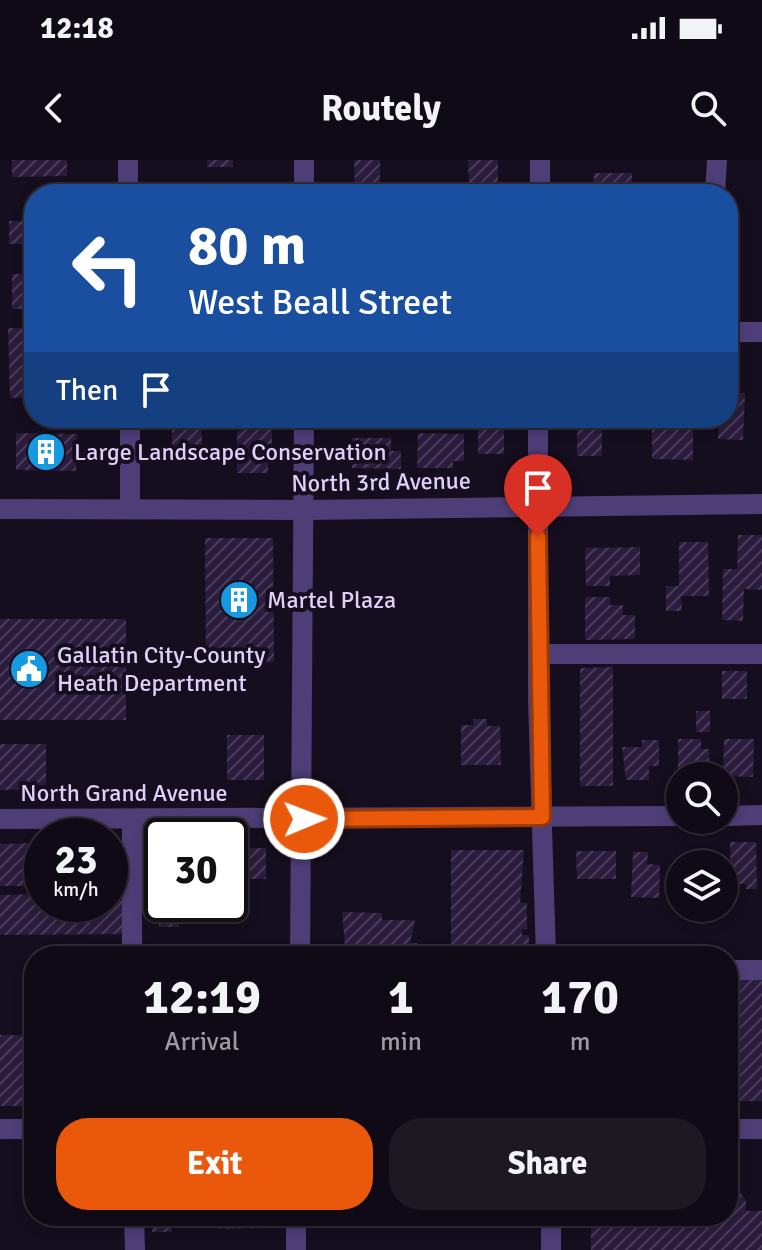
<!DOCTYPE html>
<style>
:root{--surface:#100a16;--page:#1e1823;--text:#f1f3f6;--muted:#9c9aa1;--line:#302b35;--accent:#ea580c}
body{margin:0;font-family:Signika,sans-serif;background:var(--page);color:var(--text);height:100vh;display:flex;flex-direction:column;font-size:30px;white-space:nowrap}
*{box-sizing:border-box;margin:0}
p{font-size:26px;color:var(--muted)}
.icon{flex:none;width:44px;height:44px;fill:none;stroke:currentColor;stroke-width:2;stroke-linecap:round;stroke-linejoin:round}
.map{position:relative;flex:1;overflow:hidden}
.drawer{position:absolute;left:24px;top:786px;width:714px;height:280px;display:flex;flex-direction:column;background:var(--surface);border-radius:32px;box-shadow:0 4px 12px #0003,0 0 0 2px var(--line)}
.drawer>*{flex:none}
.guide{position:absolute;left:24px;top:24px;width:714px;height:244px;border-radius:32px;box-shadow:0 4px 12px #0003,0 0 0 2px var(--line);background:#1a4fa0;color:#fff;overflow:hidden}
.tools{position:absolute;left:666px;top:602px;display:grid;gap:16px}
.tools a{display:grid;place-items:center;width:72px;height:72px;border-radius:50%;background:var(--surface);box-shadow:0 4px 12px #0003,0 0 0 2px var(--line);font-size:40px}
.speed{position:absolute;left:24px;top:658px;display:flex;gap:16px;font-size:40px;font-weight:700;text-align:center}
.speed>*{display:grid;place-content:center;width:104px;height:104px;border-radius:50%;background:var(--surface);box-shadow:0 4px 12px #0003,0 0 0 2px var(--line);line-height:1}
.speed small{font-size:20px;font-weight:400}
.speed .limit{border:4px solid #111;border-radius:12px;background:#fff;color:#111}
.pin{position:absolute;display:grid;place-items:center;width:68px;height:68px;color:#fff;margin:-82px -34px;border-radius:50% 50% 50% 0;rotate:-45deg;box-shadow:0 0 8px #0007}
.pin .icon{rotate:45deg}
.me{position:absolute;width:88px;margin:-44px;rotate:89deg;stroke-linejoin:round;filter:drop-shadow(0 0 6px #0008)}
.turn{display:flex;align-items:center;gap:28px;height:168px;padding:0 32px;font-size:36px}
.turn .icon{width:104px;height:104px;stroke-width:2.5}
.turn b{display:block;font-size:56px;line-height:68px}
.then{display:flex;align-items:center;height:76px;padding:0 32px;background:#0003;gap:16px;font-size:30px}
.eta{display:flex;justify-content:space-evenly;align-items:center;height:136px;text-align:center}
.eta b{font-size:48px;font-weight:800;line-height:56px}
.primary-button{display:flex;gap:16px;margin-top:auto;padding:16px 32px}
.primary-button a{flex:1;height:92px;border-radius:32px;background:var(--accent);color:#fff;font-size:32px;font-weight:800;line-height:92px;text-align:center}
.primary-button a+a{background:var(--page);color:var(--text)}
.status{display:flex;justify-content:space-between;align-items:center;height:56px;padding:0 40px;background:var(--surface);direction:ltr}
.status svg{height:22px;fill:currentColor}
header{display:flex;justify-content:space-between;align-items:center;height:104px;padding:0 32px;background:var(--surface);font-size:36px;font-weight:800}
.map>svg:first-child{display:block}
</style>
<div class="status"><b>12:18</b><svg viewBox="0 0 49 12"><path d="M0 12V9h3v3zM5 12V6h3v6zM10 12V3h3v9zM15 12V0h3v12zM26 1h20v11H26zM47 4h2v5h-2z"/></svg></div>
<header><svg class="icon" aria-label="back" viewBox="0 0 24 24"><path d="M15 5l-7 7 7 7"/></svg>Routely<svg class="icon" aria-label="search" viewBox="0 0 24 24"><circle cx="10" cy="10" r="6"/><path d="M15 15l6 6"/></svg></header>
<div class="map">
<svg width="762" height="1090" viewBox="0 0 762 1090">
<defs>
<pattern id="building-hatch" width="6" height="6" patternUnits="userSpaceOnUse" patternTransform="scale(2)"><rect width="6" height="6" fill="#2b1c3d"/><path d="M-1 1l2-2M0 6l6-6M5 7l2-2" fill="none" stroke="#493c5a"/></pattern>
</defs>
<rect width="100%" height="100%" fill="#150e1e"/>
<g fill="url(#building-hatch)">
<polygon points="12,0 67,0 67,16 12,17"/>
<rect x="207" y="0" width="26" height="7"/>
<polygon points="354,0 380,0 380,24 355,25"/>
<polygon points="468,0 498,0 498,24 469,25"/>
<polygon points="594,13 632,13 632,28 618,28 618,34 593,34"/>
<rect x="9" y="61" width="25" height="23"/>
<rect x="12" y="114" width="22" height="35"/>
<polygon points="8,168 34,168 34,237 10,238"/>
<polygon points="728,233 745,233 743,280 718,279 719,258 728,258"/>
<polygon points="146,258 168,258 168,268 147,268"/>
<polygon points="226,258 264,258 264,265 253,265 253,270 272,270 272,284 268,284 268,313 237,313 237,271 242,271 242,264 226,264"/>
<polygon points="351,258 416,258 416,261 351,262"/>
<rect x="577" y="258" width="25" height="38"/>
<polygon points="652,258 693,258 693,300 652,299"/>
<rect x="478" y="263" width="26" height="31"/>
<polygon points="202,265 202,300 172,300 172,266"/>
<polygon points="16,273 77,274 76,311 16,310"/>
<polygon points="418,273 464,274 464,301 453,301 453,308 417,308"/>
<polygon points="352,278 391,278 391,291 401,291 401,309 352,308"/>
<polygon points="738,375 762,375 762,430 744,429 743,461 722,460 723,409 737,409"/>
<polygon points="205,378 273,378 274,502 206,503"/>
<polygon points="679,382 708,382 709,436 681,436 682,451 666,451 666,426 679,426"/>
<polygon points="640,387 640,415 610,416 610,426 586,426 585,388"/>
<polygon points="585,437 610,437 610,445 623,445 623,455 635,455 635,479 585,480"/>
<rect x="0" y="459" width="126" height="101"/>
<polygon points="613,507 613,626 580,626 580,508"/>
<rect x="722" y="511" width="25" height="28"/>
<rect x="696" y="551" width="14" height="21"/>
<polygon points="473,559 487,559 487,566 500,566 501,605 461,605 461,565 473,565"/>
<rect x="227" y="575" width="37" height="45"/>
<polygon points="678,579 701,579 701,589 709,589 709,616 678,612"/>
<polygon points="724,579 754,579 753,617 723,616"/>
<polygon points="642,580 659,580 659,606 649,606 649,620 626,620 622,587 642,587"/>
<polygon points="0,584 46,584 46,629 0,630"/>
<polygon points="730,682 756,682 757,729 746,729 746,724 731,724"/>
<polygon points="42,683 42,726 0,726 0,684"/>
<rect x="230" y="688" width="36" height="31"/>
<polygon points="451,690 524,690 520,743 527,743 527,769 522,769 522,775 529,775 529,796 451,796"/>
<polygon points="576,691 616,691 616,719 577,719"/>
<polygon points="633,692 648,692 647,704 660,705 659,738 631,737"/>
<polygon points="155,696 162,696 162,746 146,746 146,725 155,725"/>
<polygon points="677,698 697,698 697,704 680,704 680,747 675,747"/>
<polygon points="42,734 42,744 110,744 110,734 127,734 128,774 0,775 0,735"/>
<rect x="159" y="748" width="20" height="19"/>
<polygon points="342,752 382,753 382,760 415,760 410,783 417,783 416,796 346,796"/>
<rect x="147" y="785" width="35" height="11"/>
<rect x="728" y="820" width="34" height="121"/>
<rect x="0" y="875" width="34" height="71"/>
<polygon points="728,1025 738,1029 746,1041 746,1051 762,1051 762,1090 591,1090 591,1056 728,1056"/>
<rect x="152" y="1056" width="20" height="16"/>
<polygon points="217,1056 267,1056 267,1068 218,1069"/>
<polygon points="409,1056 447,1056 447,1062 409,1061"/>
</g>
<g fill="none" stroke-linecap="round" stroke-linejoin="round">
<g stroke="#4e3e78" stroke-width="20">
<polyline points="128,0 128,34"/>
<polyline points="304,34 304,0"/>
<polyline points="540,34 540,0"/>
<polyline points="715,34 717,0"/>
<polyline points="728,172 762,172"/>
<polyline points="130,258 130,349"/>
<polyline points="538,258 538,540 546,796"/>
<polyline points="0,349 304,350 762,344"/>
<polyline points="538,494 762,494"/>
<polyline points="724,656 762,655"/>
<polyline points="0,659 680,656"/>
<polyline points="132,660 132,796"/>
<polyline points="300,796 304,258"/>
<polyline points="728,810 762,810"/>
<polyline points="0,969 34,969"/>
<polyline points="728,969 762,969"/>
<polyline points="134,1056 135,1090"/>
<polyline points="296,1056 296,1090"/>
<polyline points="551,1056 551,1090"/>
</g>
</g>
<g fill="none" stroke-linecap="round" stroke-linejoin="round">
<g stroke="#983908" stroke-width="20">
<polyline id="route" points="304,659 542,657 538,376"/>
</g>
<use href="#route" stroke="#ea580c" stroke-width="14"/>
</g>
<defs>
<g id="building-disc" transform="scale(2)"><circle r="9.5" fill="#1699e0" stroke="#150e1e"/><path d="M-4-6H4V6H1V3H-1V6H-4ZM-2.5-4.3h1.7v1.8h-1.7ZM.8-4.3h1.7v1.8H.8ZM-2.5-1h1.7V.8h-1.7ZM.8-1h1.7V.8H.8Z" fill="#fff"/></g>
<g id="civic-disc" transform="scale(2)"><circle r="9.5" fill="#1699e0" stroke="#150e1e"/><path d="M-.6-6.5H3V-4.5H.6V-3L4-1V1h2V6H-6V1h2V-1L-.6-3ZM-1.2 2.5V6h2.4V2.5Z" fill="#fff"/></g>
</defs>
<g fill-rule="evenodd">
<use href="#building-disc" x="46" y="292"/>
<use href="#building-disc" x="239" y="440"/>
<use href="#civic-disc" x="29" y="509"/>
</g>
<g text-anchor="middle" stroke-width="8" stroke-linejoin="round" paint-order="stroke">
<g font-size="24" fill="#dfd0fa" stroke="#150e1e" text-anchor="start">
<text x="74" y="300">Large Landscape Conservation</text>
<text x="267" y="448">Martel Plaza</text>
<text x="57" y="503">Gallatin City-County<tspan x="57" dy="28">Heath Department</tspan></text>
</g>
<g font-size="24" fill="#dfd0fa" stroke="#150e1e">
<text transform="translate(381 322) rotate(-1)" y="8">North 3rd Avenue</text>
<text x="124" y="641">North Grand Avenue</text>
</g>
</g>
</svg>
<div class="tools">
<a><svg class="icon" aria-label="search" viewBox="0 0 24 24"><circle cx="10" cy="10" r="6"/><path d="M15 15l6 6"/></svg></a>
<a><svg class="icon" aria-label="layers" viewBox="0 0 24 24"><path d="M12 4l9 5-9 5-9-5zM3 14l9 5 9-5"/></svg></a>
</div>
<div class="speed"><div>23<small>km/h</small></div><div class="limit">30</div></div>
<div class="pin" style="left:538px;top:376px;background:#d93025"><svg class="icon" aria-label="arrive" viewBox="0 0 24 24"><path d="M6 21V4h12l-3 4 3 4H6"/></svg></div>
<svg class="me" style="left:304px;top:659px" viewBox="-20 -20 40 40"><circle r="17" fill="#ea580c" stroke="#fff" stroke-width="3"/><path d="M0-11L8 9 0 5-8 9z" fill="#fff"/></svg>
<div class="guide">
<div class="turn"><svg class="icon" aria-label="left" viewBox="0 0 24 24"><path d="M17 20v-9H6M10 6l-5 5 5 5"/></svg><div><b>80 m</b>West Beall Street</div></div>
<div class="then">Then<svg class="icon" aria-label="arrive" viewBox="0 0 24 24"><path d="M6 21V4h12l-3 4 3 4H6"/></svg></div>
</div>
<section class="drawer">
<div class="eta">
<div><b>12:19</b><p>Arrival</p></div>
<div><b>1</b><p>min</p></div>
<div><b>170</b><p>m</p></div>
</div>
<div class="primary-button"><a>Exit</a><a>Share</a></div>
</section>
</div>
